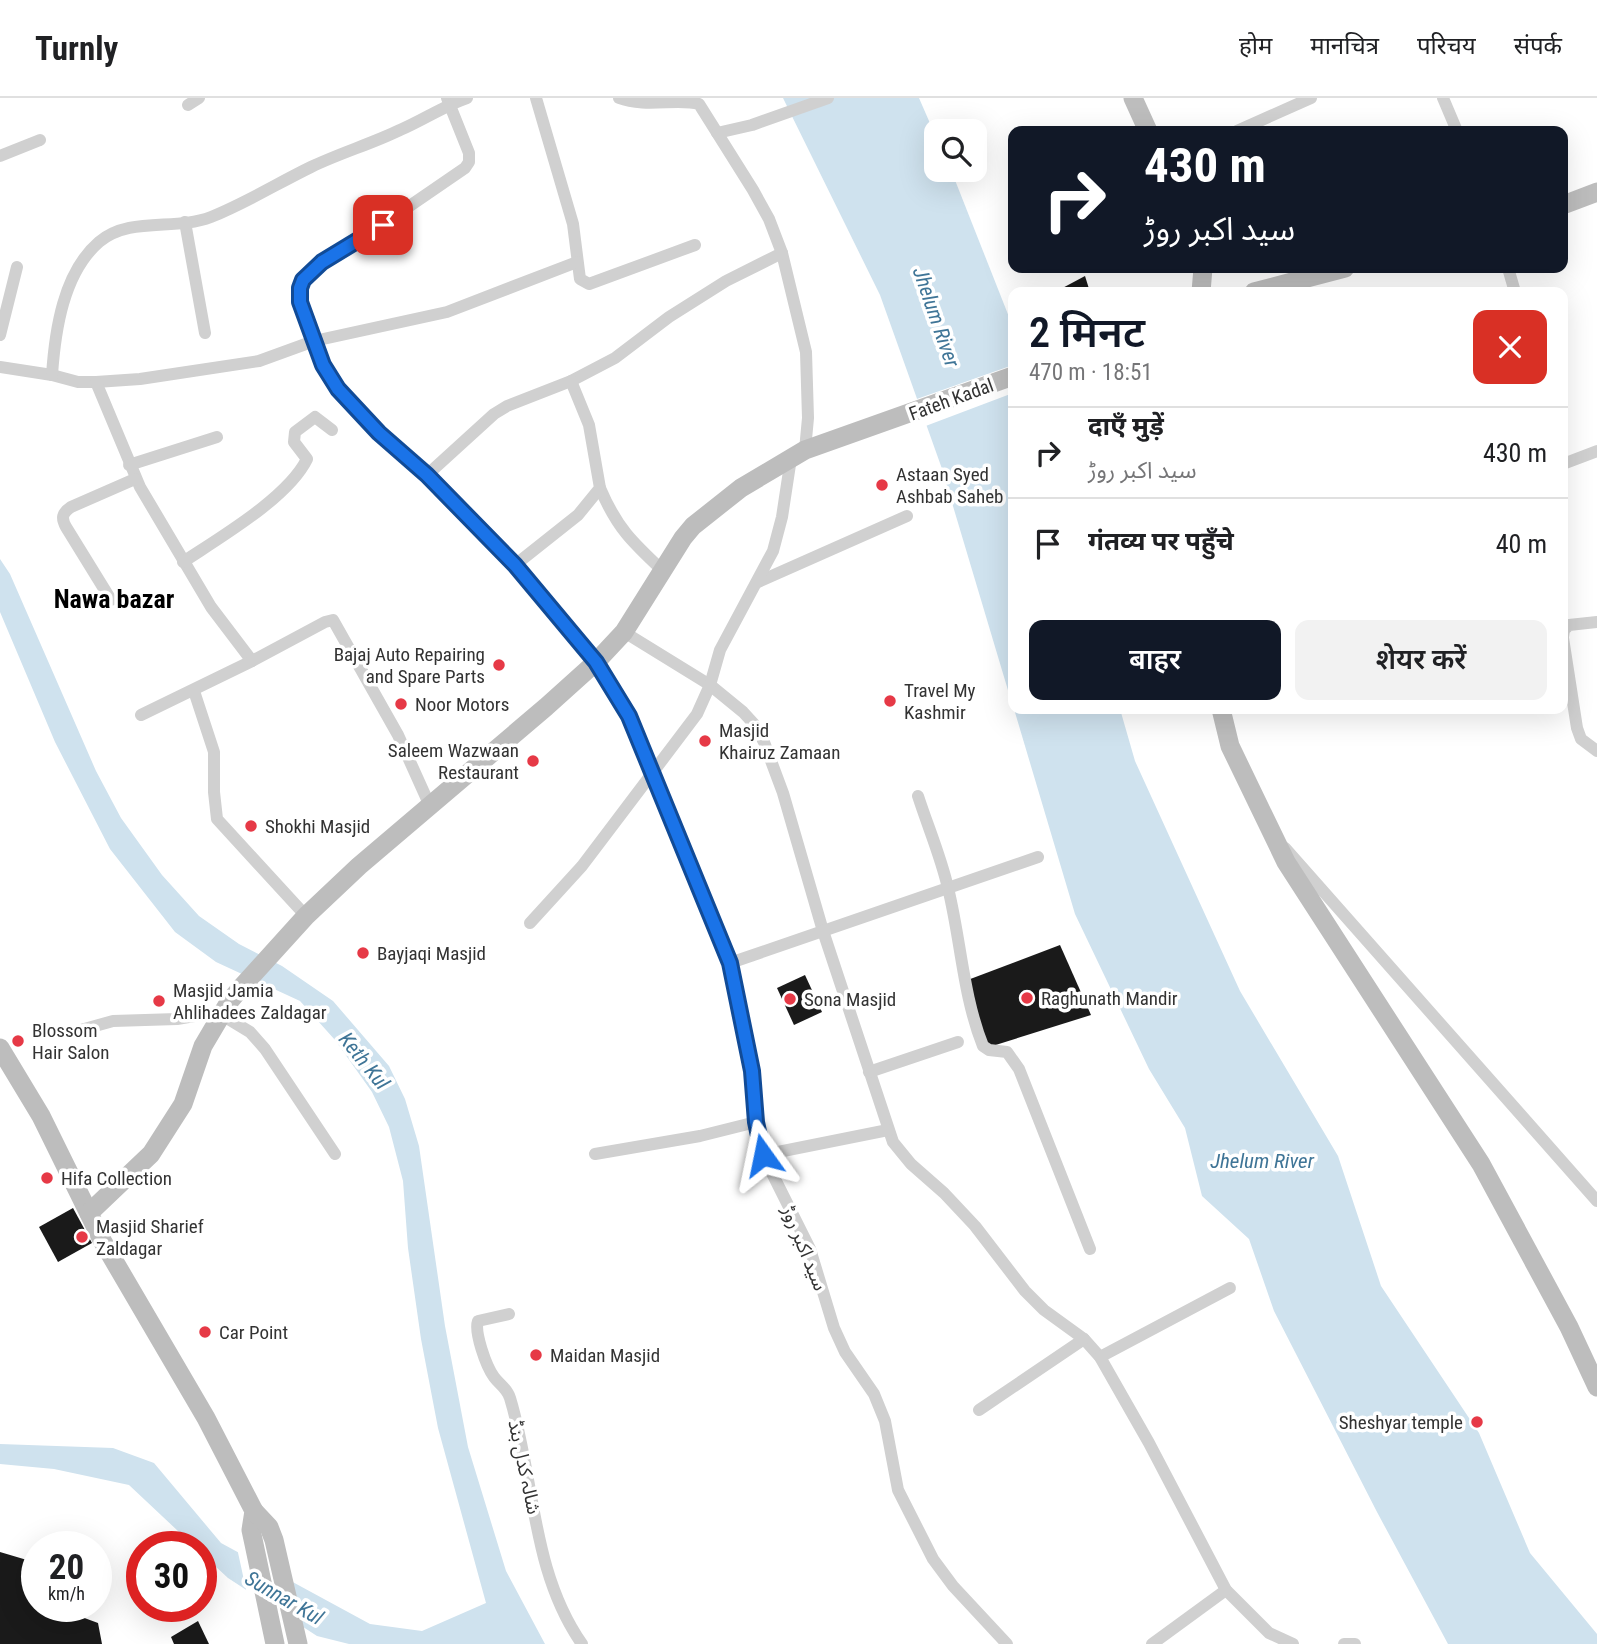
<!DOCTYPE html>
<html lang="hi">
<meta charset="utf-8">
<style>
:root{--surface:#fff;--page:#f2f2f2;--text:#202124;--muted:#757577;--line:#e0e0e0;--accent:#111827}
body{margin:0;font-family:"Roboto Condensed","Noto Sans Arabic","Noto Sans Devanagari",sans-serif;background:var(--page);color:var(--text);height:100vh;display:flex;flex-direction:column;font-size:26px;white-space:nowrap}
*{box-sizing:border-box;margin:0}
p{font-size:23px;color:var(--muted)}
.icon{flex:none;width:38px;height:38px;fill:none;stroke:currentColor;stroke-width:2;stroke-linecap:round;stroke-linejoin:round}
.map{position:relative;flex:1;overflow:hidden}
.sheet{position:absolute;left:1008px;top:189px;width:560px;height:427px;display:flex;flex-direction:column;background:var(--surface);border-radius:14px;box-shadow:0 7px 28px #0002}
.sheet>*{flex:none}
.banner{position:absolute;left:1008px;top:28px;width:560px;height:147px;border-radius:14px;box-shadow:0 7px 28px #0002;background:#111827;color:#fff;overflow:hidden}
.controls{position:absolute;left:924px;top:21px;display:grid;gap:14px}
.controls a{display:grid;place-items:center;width:63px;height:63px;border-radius:14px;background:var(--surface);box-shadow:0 7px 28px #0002;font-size:35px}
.speed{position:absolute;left:21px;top:1433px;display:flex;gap:14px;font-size:35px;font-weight:700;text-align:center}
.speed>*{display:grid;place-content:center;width:91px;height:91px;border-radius:50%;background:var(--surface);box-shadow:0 7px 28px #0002;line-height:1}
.speed small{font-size:18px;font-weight:400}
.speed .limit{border:10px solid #d22;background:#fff;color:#111}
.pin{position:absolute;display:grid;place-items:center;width:60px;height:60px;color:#fff;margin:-30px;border-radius:14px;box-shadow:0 4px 10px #0006}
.me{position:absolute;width:77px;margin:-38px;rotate:348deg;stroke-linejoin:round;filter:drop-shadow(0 0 5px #0008)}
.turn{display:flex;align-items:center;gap:24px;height:147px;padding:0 21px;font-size:32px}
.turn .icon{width:91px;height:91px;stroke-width:2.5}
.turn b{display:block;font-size:49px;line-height:60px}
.round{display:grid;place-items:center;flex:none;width:74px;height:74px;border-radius:14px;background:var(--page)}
.summary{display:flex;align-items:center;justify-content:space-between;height:119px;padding:0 21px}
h1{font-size:42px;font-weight:600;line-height:52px;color:var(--accent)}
.button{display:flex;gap:14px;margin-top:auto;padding:14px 21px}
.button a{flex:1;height:80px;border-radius:14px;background:var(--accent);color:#fff;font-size:28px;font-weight:600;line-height:80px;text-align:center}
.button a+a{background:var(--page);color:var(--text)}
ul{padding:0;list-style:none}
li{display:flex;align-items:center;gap:21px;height:91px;padding:0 21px;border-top:2px solid var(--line)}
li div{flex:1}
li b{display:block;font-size:26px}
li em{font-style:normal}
header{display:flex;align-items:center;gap:42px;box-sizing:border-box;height:98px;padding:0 35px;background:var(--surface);border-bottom:2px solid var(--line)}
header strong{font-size:33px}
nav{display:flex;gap:38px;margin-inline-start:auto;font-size:24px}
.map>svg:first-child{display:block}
</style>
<header>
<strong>Turnly</strong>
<nav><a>होम</a><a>मानचित्र</a><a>परिचय</a><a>संपर्क</a></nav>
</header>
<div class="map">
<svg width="1597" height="1546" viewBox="0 0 1597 1546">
<rect width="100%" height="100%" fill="#fff"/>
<g fill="#cfe2ee">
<polygon points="783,0 919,0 936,39 936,72 951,72 1013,229 1013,609 941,368 880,197"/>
<polygon points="0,461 10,476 96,673 121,720 162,777 199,818 239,846 282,868 333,903 389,968 405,1001 419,1048 445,1228 468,1349 506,1473 545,1546 349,1546 317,1538 228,1480 201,1455 201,1449 195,1449 129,1387 54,1371 0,1366 0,1346 113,1350 154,1365 221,1445 370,1526 422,1533 486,1505 438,1330 421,1241 408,1150 403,1083 389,1029 372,994 335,942 300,903 216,864 175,834 110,751 55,644 0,514"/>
<polygon points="1014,611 1120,611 1135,663 1240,893 1338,1058 1381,1188 1479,1335 1530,1455 1597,1536 1597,1546 1448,1546 1377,1414 1274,1213 1249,1141 1202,1098 1185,1030 1149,971 1075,816"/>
</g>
<g fill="#fff">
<polygon points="1013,267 1013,295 923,329 914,302"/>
<polygon points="237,1450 287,1478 298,1529 247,1496"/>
</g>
<g fill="#1a1a1a">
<polygon points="1085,178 1090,194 1055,194"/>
<polygon points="1060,847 1091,917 986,950 965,883"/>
<polygon points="805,877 822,914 794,927 777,890"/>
<polygon points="73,1110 92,1145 58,1164 39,1129"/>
<polygon points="0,1454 37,1465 37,1508 52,1508 98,1525 102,1546 0,1546"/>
<polygon points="198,1523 209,1546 174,1546 171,1539"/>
</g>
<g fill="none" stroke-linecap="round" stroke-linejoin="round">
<g stroke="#d0d0d0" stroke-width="12">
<polyline points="447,0 469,55 469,64 465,70 363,140 322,164 311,174 300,190 300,204 314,243 323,267 338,291 379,335 427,377 515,467 596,564 629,618 730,865 752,973 756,1024 763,1057 810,1151 834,1230 845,1254 874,1296 885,1323 898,1392 933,1461 953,1488 1007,1546"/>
<polyline points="536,0 573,126 580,181 589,186 695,147"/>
<path d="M619,0C645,10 679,0 699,6L753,92L769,121L782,155L806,254L808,320L805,352"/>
<polyline points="1443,0 1457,33"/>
<polyline points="188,7 199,0"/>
<polyline points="1237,33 1311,0"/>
<polyline points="717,35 752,27 828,0"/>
<polyline points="0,58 40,42"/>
<polyline points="185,124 205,235"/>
<polyline points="1508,170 1515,194"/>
<polyline points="0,237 17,169"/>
<polyline points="0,269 52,277 78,284 96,284 140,281 259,263 314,243 447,214 577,164"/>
<path d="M52,277C55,233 63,175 99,144C130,118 175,133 211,119C246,105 278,85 311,69C340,55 371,46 400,32C423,22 444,8 467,0"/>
<polyline points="96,284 140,389 211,509 252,563"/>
<polyline points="1563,366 1597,353"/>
<polyline points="129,367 217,339"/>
<polyline points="427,377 494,316 507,308 571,283 615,260 669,219 726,183 782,155"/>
<path d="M600,390C617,430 632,444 663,473"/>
<path d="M183,464C219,440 288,400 307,361L294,344L295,334L315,319L332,332"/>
<polyline points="515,467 578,417 600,390 589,327 571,283"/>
<polyline points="758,484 907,418"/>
<path d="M111,502L66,429C61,420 62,415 71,409L135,381"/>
<polyline points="624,534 710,587 743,614 754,626 764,644 783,695 823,833 893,1044 911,1066 944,1095 975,1128 1025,1193 1044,1212 1084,1241 1100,1259 1149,1345 1226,1492 1269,1535 1293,1546"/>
<polyline points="1563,539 1564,532 1569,527 1597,524"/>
<polyline points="1563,540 1577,630 1581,641 1597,653"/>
<polyline points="194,593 214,654 214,694 217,721 306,818"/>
<polyline points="141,617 252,563 325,524 333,522 398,637 430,708"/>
<path d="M918,698C928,729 941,759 948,790C961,843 963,898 983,948L989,952L1007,954L1019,971L1090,1151"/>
<polyline points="1285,750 1597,1103"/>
<polyline points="530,825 582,768 697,616 710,587 720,552 773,453 782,419 791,360"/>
<polyline points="730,865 1038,759"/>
<polyline points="70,935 113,923 177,921 212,915 222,917 250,934 265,951 335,1056"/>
<polyline points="869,974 958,944"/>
<polyline points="595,1056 700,1038 756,1024"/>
<polyline points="763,1057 888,1032"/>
<path d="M509,1216L478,1223C474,1234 486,1268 494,1279C499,1286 507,1290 510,1300C535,1382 531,1473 582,1546"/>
<polyline points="1100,1259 1230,1190"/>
<polyline points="979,1312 1084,1241"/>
<polyline points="1152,1546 1226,1492"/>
<polyline points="1344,1546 1355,1546"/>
</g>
<g stroke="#bdbdbd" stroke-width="19">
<polyline points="1133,0 1148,33"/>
<polyline points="1563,107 1597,94"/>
<polyline points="1201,194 1203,170"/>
<polyline points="1254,194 1345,170"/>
<polyline points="1221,611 1230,648 1286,764 1481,1066 1569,1229 1597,1289"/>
<polyline points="0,950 41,1018 103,1144 206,1320 254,1413 251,1432 254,1446 275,1546"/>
<polyline points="89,1115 151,1056 183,1006 203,948 229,904 239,892 306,818 359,768 546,609 596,564 624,534 683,440 693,428 741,390 805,352 1013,278"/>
<polyline points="254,1413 269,1429 274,1442 298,1546"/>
</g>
</g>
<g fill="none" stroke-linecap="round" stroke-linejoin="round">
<g stroke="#114b97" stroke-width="18">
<polyline id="route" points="383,127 322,164 303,182 300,190 300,204 323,267 338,291 379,335 427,377 515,467 596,564 629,618 730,865 752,973 756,1024 763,1057"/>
</g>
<use href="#route" stroke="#1a73e8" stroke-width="12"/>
</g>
<g fill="#e63946" stroke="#fff" stroke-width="2.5">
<circle cx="882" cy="387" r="7"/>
<circle cx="499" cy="567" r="7"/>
<circle cx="890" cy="603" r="7"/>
<circle cx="401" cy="606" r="7"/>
<circle cx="705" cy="643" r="7"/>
<circle cx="533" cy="663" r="7"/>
<circle cx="251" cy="728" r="7"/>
<circle cx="363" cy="855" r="7"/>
<circle cx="1027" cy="900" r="7"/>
<circle cx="790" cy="901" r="7"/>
<circle cx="159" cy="903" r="7"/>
<circle cx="18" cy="943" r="7"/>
<circle cx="47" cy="1080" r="7"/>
<circle cx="82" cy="1139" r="7"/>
<circle cx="205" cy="1234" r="7"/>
<circle cx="536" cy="1257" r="7"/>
<circle cx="1477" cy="1324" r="7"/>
</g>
<g text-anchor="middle" stroke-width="7" stroke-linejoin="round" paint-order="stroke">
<g font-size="19" fill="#333" stroke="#fff">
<text transform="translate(951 301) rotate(-20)" y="7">Fateh Kadal</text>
<text transform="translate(805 1150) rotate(68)" y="7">سید اکبر روڑ</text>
<text transform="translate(525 1369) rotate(78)" y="7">شالہ کدل بنڈ</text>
</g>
<g font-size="19" fill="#333" stroke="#fff" text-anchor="start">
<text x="896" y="383">Astaan Syed<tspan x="896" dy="22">Ashbab Saheb</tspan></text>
<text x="485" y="563" text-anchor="end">Bajaj Auto Repairing<tspan x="485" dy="22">and Spare Parts</tspan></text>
<text x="904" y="599">Travel My<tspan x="904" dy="22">Kashmir</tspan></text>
<text x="415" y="613">Noor Motors</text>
<text x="719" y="639">Masjid<tspan x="719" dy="22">Khairuz Zamaan</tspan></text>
<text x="519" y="659" text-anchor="end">Saleem Wazwaan<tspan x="519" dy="22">Restaurant</tspan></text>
<text x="265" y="735">Shokhi Masjid</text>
<text x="377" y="862">Bayjaqi Masjid</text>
<text x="173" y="899">Masjid Jamia<tspan x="173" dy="22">Ahlihadees Zaldagar</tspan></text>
<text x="1041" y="907">Raghunath Mandir</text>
<text x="804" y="908">Sona Masjid</text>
<text x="32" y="939">Blossom<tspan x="32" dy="22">Hair Salon</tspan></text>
<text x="61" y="1087">Hifa Collection</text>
<text x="96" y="1135">Masjid Sharief<tspan x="96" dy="22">Zaldagar</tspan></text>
<text x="219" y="1241">Car Point</text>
<text x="550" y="1264">Maidan Masjid</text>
<text x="1463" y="1331" text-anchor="end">Sheshyar temple</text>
</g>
<g font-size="21" font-style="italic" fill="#3f7597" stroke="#fff">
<text transform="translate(936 219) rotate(71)" y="7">Jhelum River</text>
<text transform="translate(364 963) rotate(51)" y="7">Keth Kul</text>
<text x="1262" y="1070">Jhelum River</text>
<text transform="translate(284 1500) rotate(30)" y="7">Sunnar Kul</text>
</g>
<g font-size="26" font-weight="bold" fill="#000" stroke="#fff">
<text x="114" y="510">Nawa bazar</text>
</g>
</g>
</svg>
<div class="controls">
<a><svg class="icon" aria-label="search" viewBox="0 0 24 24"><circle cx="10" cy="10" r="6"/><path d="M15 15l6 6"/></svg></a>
</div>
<div class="speed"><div>20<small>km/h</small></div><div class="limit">30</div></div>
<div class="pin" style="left:383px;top:127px;background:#d93025"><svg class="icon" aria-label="arrive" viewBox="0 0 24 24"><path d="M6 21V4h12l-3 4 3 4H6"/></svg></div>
<svg class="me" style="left:763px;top:1057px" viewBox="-20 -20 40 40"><path d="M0-17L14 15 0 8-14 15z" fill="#1a73e8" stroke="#fff" stroke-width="4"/></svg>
<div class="banner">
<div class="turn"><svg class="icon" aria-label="right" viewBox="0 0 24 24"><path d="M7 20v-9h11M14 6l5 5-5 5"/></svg><div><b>430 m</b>سید اکبر روڑ</div></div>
</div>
<section class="sheet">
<div class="summary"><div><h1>2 मिनट</h1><p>470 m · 18:51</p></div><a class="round" style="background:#d93025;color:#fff"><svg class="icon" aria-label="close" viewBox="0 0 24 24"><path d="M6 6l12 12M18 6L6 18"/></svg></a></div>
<ul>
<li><svg class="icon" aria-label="right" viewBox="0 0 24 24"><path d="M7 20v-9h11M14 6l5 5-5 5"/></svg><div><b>दाएँ मुड़ें</b><p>سید اکبر روڑ</p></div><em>430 m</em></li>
<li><svg class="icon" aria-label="arrive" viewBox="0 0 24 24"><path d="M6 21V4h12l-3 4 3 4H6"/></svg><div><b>गंतव्य पर पहुँचे</b></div><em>40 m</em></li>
</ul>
<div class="button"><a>बाहर</a><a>शेयर करें</a></div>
</section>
</div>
